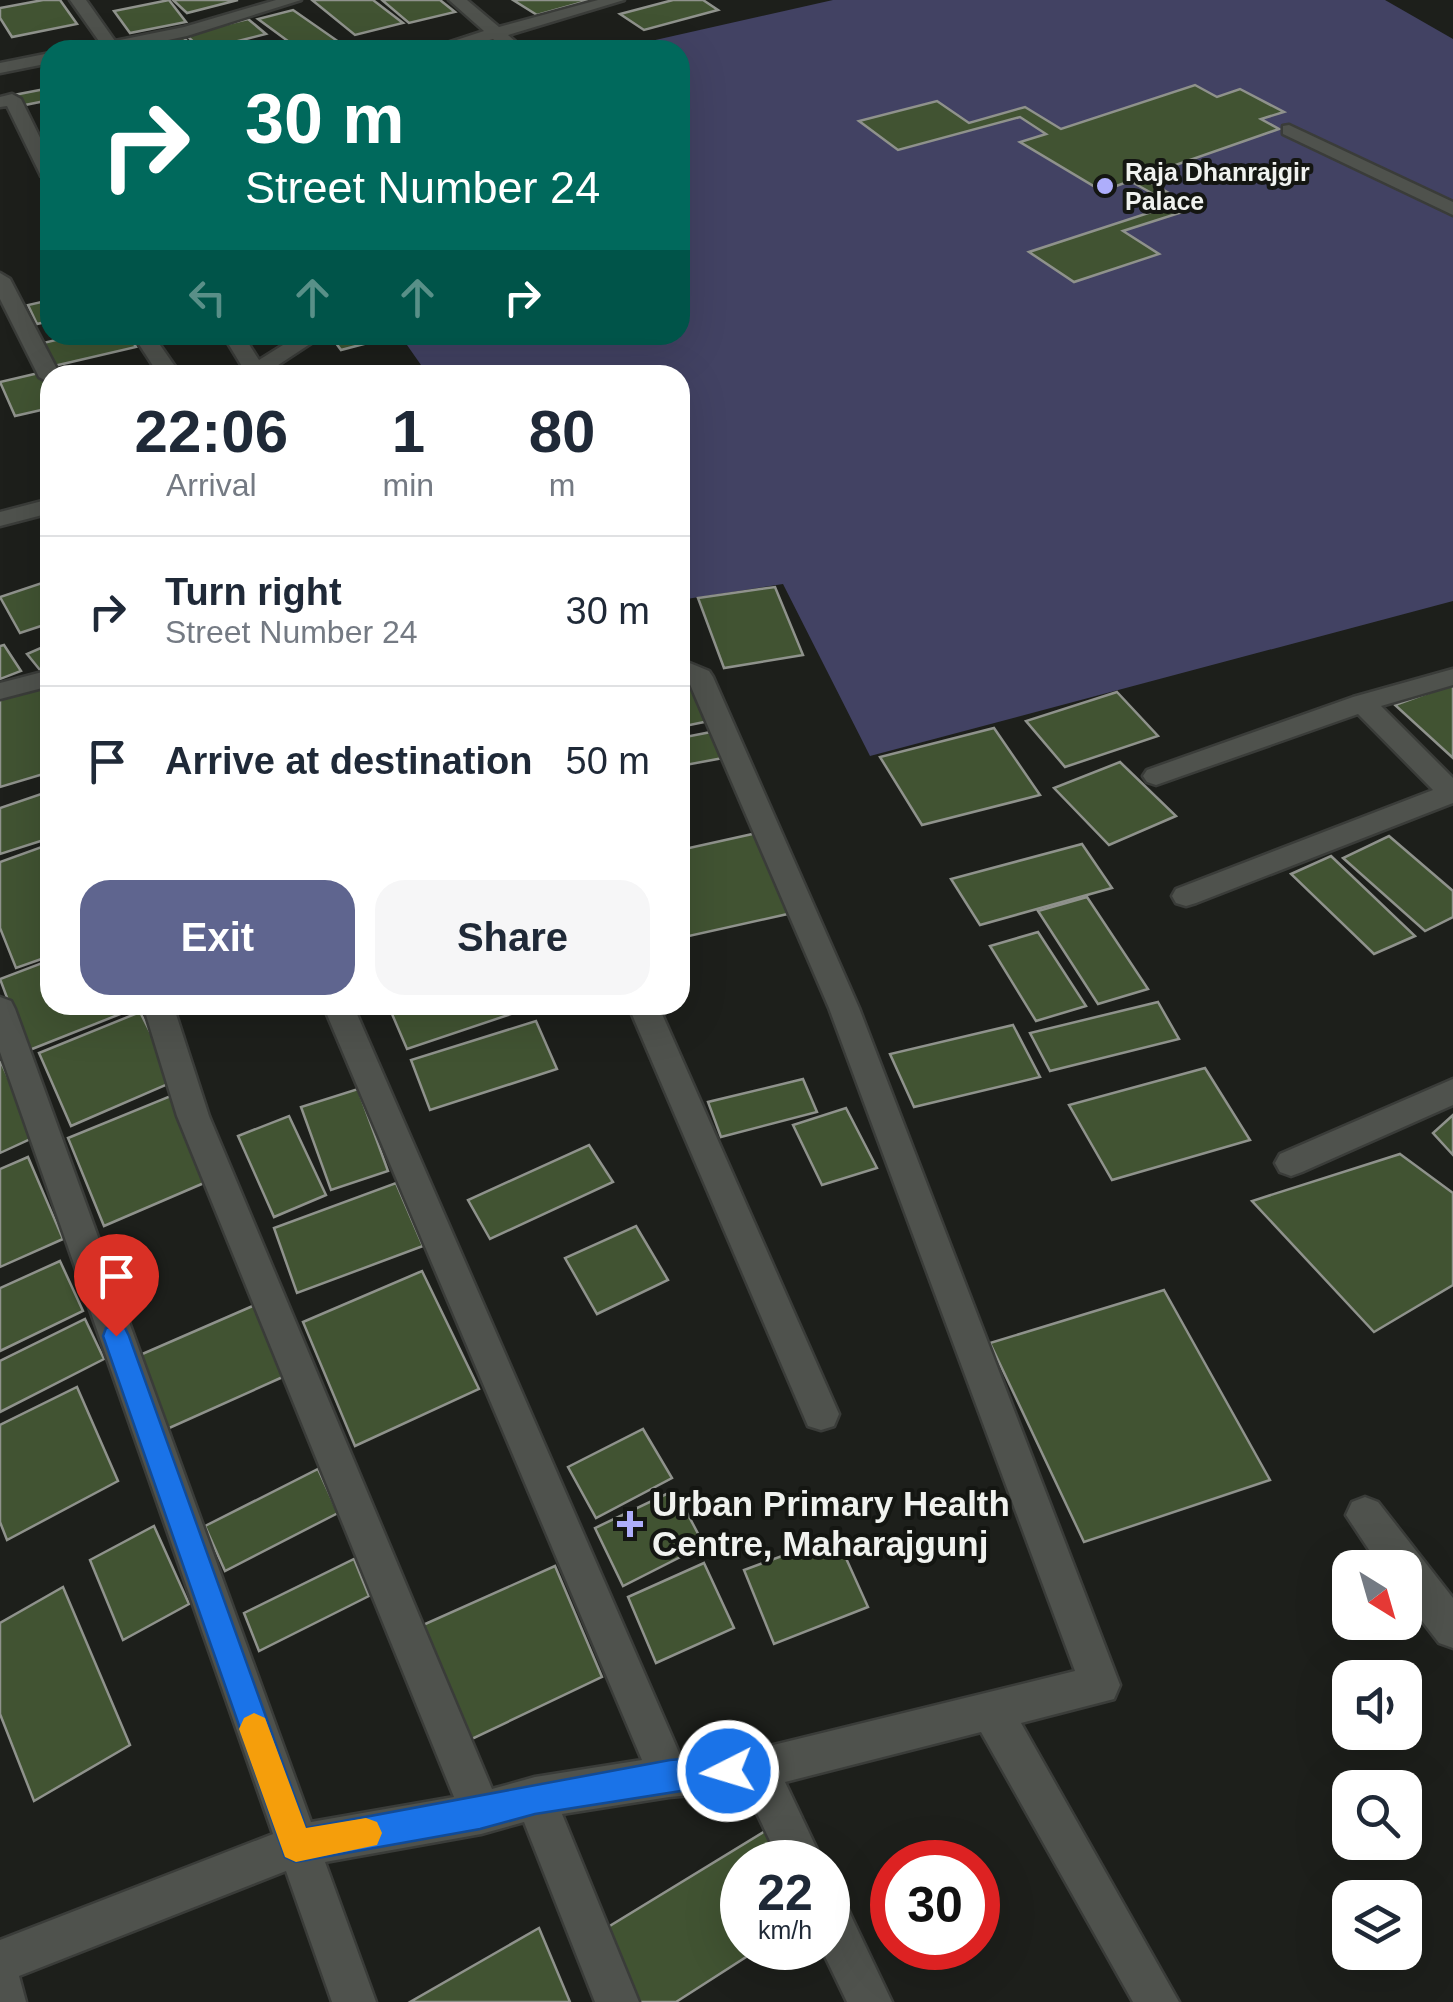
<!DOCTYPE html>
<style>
:root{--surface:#fff;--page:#f6f6f7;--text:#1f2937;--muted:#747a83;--line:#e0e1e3;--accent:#5f658f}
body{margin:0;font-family:Helvetica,sans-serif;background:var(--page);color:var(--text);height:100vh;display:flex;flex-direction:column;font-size:38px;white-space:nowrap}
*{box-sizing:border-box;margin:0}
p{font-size:32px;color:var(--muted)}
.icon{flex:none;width:55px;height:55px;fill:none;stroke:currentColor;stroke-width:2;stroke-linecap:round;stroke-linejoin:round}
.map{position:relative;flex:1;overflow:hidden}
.details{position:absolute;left:40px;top:365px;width:650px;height:650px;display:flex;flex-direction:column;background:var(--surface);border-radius:30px;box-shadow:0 10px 40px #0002}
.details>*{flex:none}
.top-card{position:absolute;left:40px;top:40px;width:650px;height:305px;border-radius:30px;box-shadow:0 10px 40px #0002;background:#00695c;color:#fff;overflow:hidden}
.needle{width:65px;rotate:143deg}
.fabs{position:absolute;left:1332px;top:1550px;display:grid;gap:20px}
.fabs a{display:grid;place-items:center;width:90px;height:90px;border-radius:20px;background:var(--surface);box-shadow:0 10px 40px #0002;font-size:50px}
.speed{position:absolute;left:720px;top:1840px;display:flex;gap:20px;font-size:50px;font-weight:700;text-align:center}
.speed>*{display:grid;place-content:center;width:130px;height:130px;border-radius:50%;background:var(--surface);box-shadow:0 10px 40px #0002;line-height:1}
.speed small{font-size:25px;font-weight:400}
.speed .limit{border:15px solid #d22;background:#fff;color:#111}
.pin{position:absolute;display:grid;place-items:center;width:85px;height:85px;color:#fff;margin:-102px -42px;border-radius:50% 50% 50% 0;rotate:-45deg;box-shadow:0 0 10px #0007}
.pin .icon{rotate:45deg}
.me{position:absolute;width:110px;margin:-55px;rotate:265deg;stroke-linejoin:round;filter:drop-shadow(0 0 8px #0008)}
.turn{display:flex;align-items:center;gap:35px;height:210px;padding:0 40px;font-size:45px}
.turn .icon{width:130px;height:130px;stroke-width:2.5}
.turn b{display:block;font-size:70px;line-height:85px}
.lanes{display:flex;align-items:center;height:95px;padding:0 40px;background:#0003;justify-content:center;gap:50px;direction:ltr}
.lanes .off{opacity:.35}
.eta{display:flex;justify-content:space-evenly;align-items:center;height:170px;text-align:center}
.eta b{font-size:60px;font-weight:800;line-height:70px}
.action{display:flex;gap:20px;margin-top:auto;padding:20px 40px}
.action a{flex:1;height:115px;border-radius:30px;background:var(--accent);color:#fff;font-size:40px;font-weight:800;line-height:115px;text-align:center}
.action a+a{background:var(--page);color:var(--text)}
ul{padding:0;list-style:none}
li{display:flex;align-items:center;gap:30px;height:150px;padding:0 40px;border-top:2px solid var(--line)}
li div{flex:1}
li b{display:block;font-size:38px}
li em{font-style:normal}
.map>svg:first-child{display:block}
</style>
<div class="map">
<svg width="1453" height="2002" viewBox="0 0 1453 2002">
<rect width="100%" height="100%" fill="#1d1f1b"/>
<polygon fill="#424263" points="833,0 1385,0 1453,39 1453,601 870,756 783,584 680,600 680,375 428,375 400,335 680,335 680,50 611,50"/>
<g fill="#415332" stroke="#8f928c" stroke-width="2.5">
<polygon points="43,0 60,0 77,24 12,37 0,18 0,8"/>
<polygon points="169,0 186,22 130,33 114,11"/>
<polygon points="173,0 238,0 187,13"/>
<polygon points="312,0 373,0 403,23 355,35"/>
<polygon points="382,0 440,0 455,12 409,23"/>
<polygon points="513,0 586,0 587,1 537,15"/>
<polygon points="673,0 703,0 718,10 644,30 620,14"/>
<polygon points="293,10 339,42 300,50 258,19"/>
<polygon points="248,19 266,34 202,50 185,34"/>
<polygon points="180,34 194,48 135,50 130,45"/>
<polygon points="1195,85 1217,97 1240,89 1284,112 1261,119 1279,129 1141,177 1195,208 1123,231 1159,254 1074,282 1029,252 1173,205 1130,181 1102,191 1020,142 1046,134 1020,117 898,150 859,121 937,101 969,123 1025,107 1061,129"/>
<polygon points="50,88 50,100 20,106 14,95"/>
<polygon points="50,300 50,321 37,324 28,305"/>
<polygon points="77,335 129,335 136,347 54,366 43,343"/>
<polygon points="330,335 398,335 341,350"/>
<polygon points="43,372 50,387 50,408 15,416 0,382"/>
<polygon points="45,582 50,591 50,623 20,633 0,597"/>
<polygon points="775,587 803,655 724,668 698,598"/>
<polygon points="50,644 50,672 44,675 27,654"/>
<polygon points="4,645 21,671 0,679 0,646"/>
<polygon points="691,681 709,721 680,727 680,683"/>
<polygon points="1453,684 1453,758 1395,705"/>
<polygon points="40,686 50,714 50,772 0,787 0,698"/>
<polygon points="1117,692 1158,736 1065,767 1026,721"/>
<polygon points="994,728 1040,795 922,825 880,757"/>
<polygon points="711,732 723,758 680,766 680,738"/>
<polygon points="1120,762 1176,816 1109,845 1054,788"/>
<polygon points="50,791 50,838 0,854 0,808"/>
<polygon points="757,833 792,913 680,938 680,850"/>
<polygon points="1389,836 1453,891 1453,917 1425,931 1343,858"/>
<polygon points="50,844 50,956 16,968 0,928 0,862"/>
<polygon points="1082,844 1112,888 980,925 951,879"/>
<polygon points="1331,856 1415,936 1374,954 1291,874"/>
<polygon points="1087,897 1148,989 1098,1004 1038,911"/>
<polygon points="1038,932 1086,1006 1036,1021 990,946"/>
<polygon points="50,960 50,1005 143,1005 27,1051 0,979"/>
<polygon points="1158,1002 1179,1039 1050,1071 1030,1033"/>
<polygon points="418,1005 520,1005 523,1010 407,1049 392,1014"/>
<polygon points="140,1012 175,1081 71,1126 39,1053"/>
<polygon points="536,1021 557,1069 430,1110 411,1060"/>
<polygon points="1013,1025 1040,1077 914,1107 890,1054"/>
<polygon points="1,1062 35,1137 0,1153 0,1063"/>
<polygon points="1205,1068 1250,1140 1112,1180 1069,1105"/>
<polygon points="803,1079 817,1112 721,1137 708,1102"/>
<polygon points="358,1089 388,1171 331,1190 301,1107"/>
<polygon points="173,1095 211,1180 104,1226 68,1138"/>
<polygon points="846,1108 877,1168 822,1185 793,1125"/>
<polygon points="1453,1115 1453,1155 1433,1133"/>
<polygon points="289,1116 326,1195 274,1217 238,1136"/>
<polygon points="589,1145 613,1182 490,1239 468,1200"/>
<polygon points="1400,1154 1453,1193 1453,1285 1374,1332 1252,1201"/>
<polygon points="28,1157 63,1239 0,1267 0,1169"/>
<polygon points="396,1183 423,1246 297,1293 274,1228"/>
<polygon points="636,1226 668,1280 597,1314 565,1258"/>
<polygon points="60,1261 83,1311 0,1351 0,1288"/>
<polygon points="422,1271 479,1389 355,1446 303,1322"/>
<polygon points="1164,1290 1270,1480 1084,1542 990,1343"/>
<polygon points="255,1305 285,1376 167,1429 140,1355"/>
<polygon points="85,1319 104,1359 0,1412 0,1361"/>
<polygon points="77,1387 118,1481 7,1540 0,1522 0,1425"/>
<polygon points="643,1429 672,1478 596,1518 568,1467"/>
<polygon points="318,1469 338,1513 225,1571 205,1526"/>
<polygon points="675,1490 704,1545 623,1586 595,1528"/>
<polygon points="154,1526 189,1604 123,1640 90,1560"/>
<polygon points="836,1536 868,1607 774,1644 744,1570"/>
<polygon points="354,1559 369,1596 259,1651 244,1613"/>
<polygon points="704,1563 734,1628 656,1663 628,1597"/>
<polygon points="555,1566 602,1677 457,1746 414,1629"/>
<polygon points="63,1587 130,1745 34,1801 0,1714 0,1623"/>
<polygon points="770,1828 789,1862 742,1862 742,1948 760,1948 676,2002 628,2002 595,1935"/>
<polygon points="539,1928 570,2002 410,2002"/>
</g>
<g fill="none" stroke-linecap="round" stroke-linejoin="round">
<g stroke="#3a3c39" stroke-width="5">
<polygon id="service" points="1365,1497 1378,1502 1453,1598 1453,1648 1439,1643 1405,1599 1405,1568 1381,1568 1346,1515 1352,1502"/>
</g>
<g stroke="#3a3c39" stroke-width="5">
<g id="minor">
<polygon points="70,0 86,0 115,41 184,27 276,0 301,0 187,36 121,50 87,50 101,44"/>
<polygon points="449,0 467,0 499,27 598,0 624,0 508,35 525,50 507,50 493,39 453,50 426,50 484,31"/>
<polygon points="50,53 50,63 0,73 0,63"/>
<polygon points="12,94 21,99 50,158 50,181 41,176 7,106 0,107 0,97"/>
<polygon points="1289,125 1453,202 1453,215 1283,134 1283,126"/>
<polygon points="0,273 10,279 60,375 50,375 50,383 39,377 0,299"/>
<polygon points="133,335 153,335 181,375 159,375"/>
<polygon points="223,335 243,335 259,360 291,340 288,335 308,335 313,342 263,375 229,375 243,368"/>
<polygon points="50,499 50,513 0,526 0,512"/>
<polygon points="680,659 709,671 713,677 859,1008 1120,1685 1114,1699 1021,1723 1179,2002 1133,2002 981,1732 785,1782 823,1862 780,1862 746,1790 669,1797 562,1814 639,2002 595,2002 524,1822 481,1834 325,1862 376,2002 332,2002 286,1871 19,1976 26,2002 0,2002 0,1940 273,1834 0,1052 0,997 11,1001 15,1009 311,1822 454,1797 177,1116 143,1005 173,1005 209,1116 492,1789 535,1777 642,1760 323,1005 353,1005 680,1755 757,1749 1075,1671 829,1008 689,682 680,677"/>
<polygon points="1453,669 1453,685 1381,706 1453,778 1453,803 1196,903 1186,906 1176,903 1172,896 1176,889 1433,790 1358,714 1156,785 1147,782 1143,776 1147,770 1353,697"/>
<polygon points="50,670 50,686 0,699 0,683"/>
<polygon points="628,1005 658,1005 839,1414 834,1426 821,1430 808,1426"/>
<polygon points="1453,1079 1453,1105 1302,1172 1291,1176 1280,1172 1275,1163 1280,1154"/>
<polygon points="828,1893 843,1899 892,2002 847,2002 821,1948 828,1948"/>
</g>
</g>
<use href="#service" fill="#4f524d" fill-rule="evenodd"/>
<use href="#minor" fill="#4f524d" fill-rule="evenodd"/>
</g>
<polygon fill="#1a73e8" stroke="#114b97" stroke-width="2.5" points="116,1325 125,1328 129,1336 306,1828 670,1760 728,1755 738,1760 743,1771 738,1782 535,1814 480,1829 296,1862 285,1857 103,1336 106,1328"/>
<polygon fill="#f59e0b" points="254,1713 265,1718 306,1828 366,1818 377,1822 382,1833 377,1845 296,1862 285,1857 239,1729 244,1718"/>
<g fill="#aeaefb" stroke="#141612" stroke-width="4">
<circle cx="1105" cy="186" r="10"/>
<path d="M625 1509h10v10h10v10h-10v10h-10v-10h-10v-10h10z"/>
</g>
<g text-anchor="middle" stroke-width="8" stroke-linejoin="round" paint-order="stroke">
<g font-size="25" font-weight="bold" fill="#f0f2ef" stroke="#141612" text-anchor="start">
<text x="1125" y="181">Raja Dhanrajgir<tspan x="1125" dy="29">Palace</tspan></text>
</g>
<g font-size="35" font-weight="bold" fill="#f0f2ef" stroke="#141612" text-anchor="start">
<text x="652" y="1516">Urban Primary Health<tspan x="652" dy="40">Centre, Maharajgunj</tspan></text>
</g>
</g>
</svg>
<div class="fabs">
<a><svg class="needle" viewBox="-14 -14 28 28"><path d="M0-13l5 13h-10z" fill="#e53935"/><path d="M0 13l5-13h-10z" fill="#747a83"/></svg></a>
<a><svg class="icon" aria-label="sound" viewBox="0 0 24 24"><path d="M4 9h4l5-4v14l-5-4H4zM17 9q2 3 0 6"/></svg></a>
<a><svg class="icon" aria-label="search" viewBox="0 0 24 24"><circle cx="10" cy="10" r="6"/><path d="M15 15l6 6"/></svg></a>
<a><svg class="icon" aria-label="layers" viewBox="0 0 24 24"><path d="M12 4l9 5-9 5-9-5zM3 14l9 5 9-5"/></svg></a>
</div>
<div class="speed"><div>22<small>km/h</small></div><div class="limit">30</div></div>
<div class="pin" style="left:116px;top:1336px;background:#d93025"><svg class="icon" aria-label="arrive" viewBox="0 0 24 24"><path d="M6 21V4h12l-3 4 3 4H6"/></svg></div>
<svg class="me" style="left:728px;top:1771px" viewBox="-20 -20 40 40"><circle r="17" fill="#1a73e8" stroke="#fff" stroke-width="3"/><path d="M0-11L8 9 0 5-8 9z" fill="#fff"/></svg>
<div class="top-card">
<div class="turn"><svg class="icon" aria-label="right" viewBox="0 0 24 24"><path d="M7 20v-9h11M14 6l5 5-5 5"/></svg><div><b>30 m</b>Street Number 24</div></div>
<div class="lanes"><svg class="icon off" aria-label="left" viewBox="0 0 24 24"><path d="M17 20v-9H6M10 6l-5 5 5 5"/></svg><svg class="icon off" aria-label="ahead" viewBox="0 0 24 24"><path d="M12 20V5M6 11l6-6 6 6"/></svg><svg class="icon off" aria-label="ahead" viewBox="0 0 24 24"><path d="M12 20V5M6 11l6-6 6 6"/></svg><svg class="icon" aria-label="right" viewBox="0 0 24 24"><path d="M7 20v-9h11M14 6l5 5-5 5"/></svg></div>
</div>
<section class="details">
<div class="eta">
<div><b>22:06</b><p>Arrival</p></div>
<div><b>1</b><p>min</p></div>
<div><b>80</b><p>m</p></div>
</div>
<ul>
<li><svg class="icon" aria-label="right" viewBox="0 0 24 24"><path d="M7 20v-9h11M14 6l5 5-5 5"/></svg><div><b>Turn right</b><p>Street Number 24</p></div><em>30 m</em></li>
<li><svg class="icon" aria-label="arrive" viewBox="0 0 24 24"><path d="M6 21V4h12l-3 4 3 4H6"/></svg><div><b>Arrive at destination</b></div><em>50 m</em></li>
</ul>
<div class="action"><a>Exit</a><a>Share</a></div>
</section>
</div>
